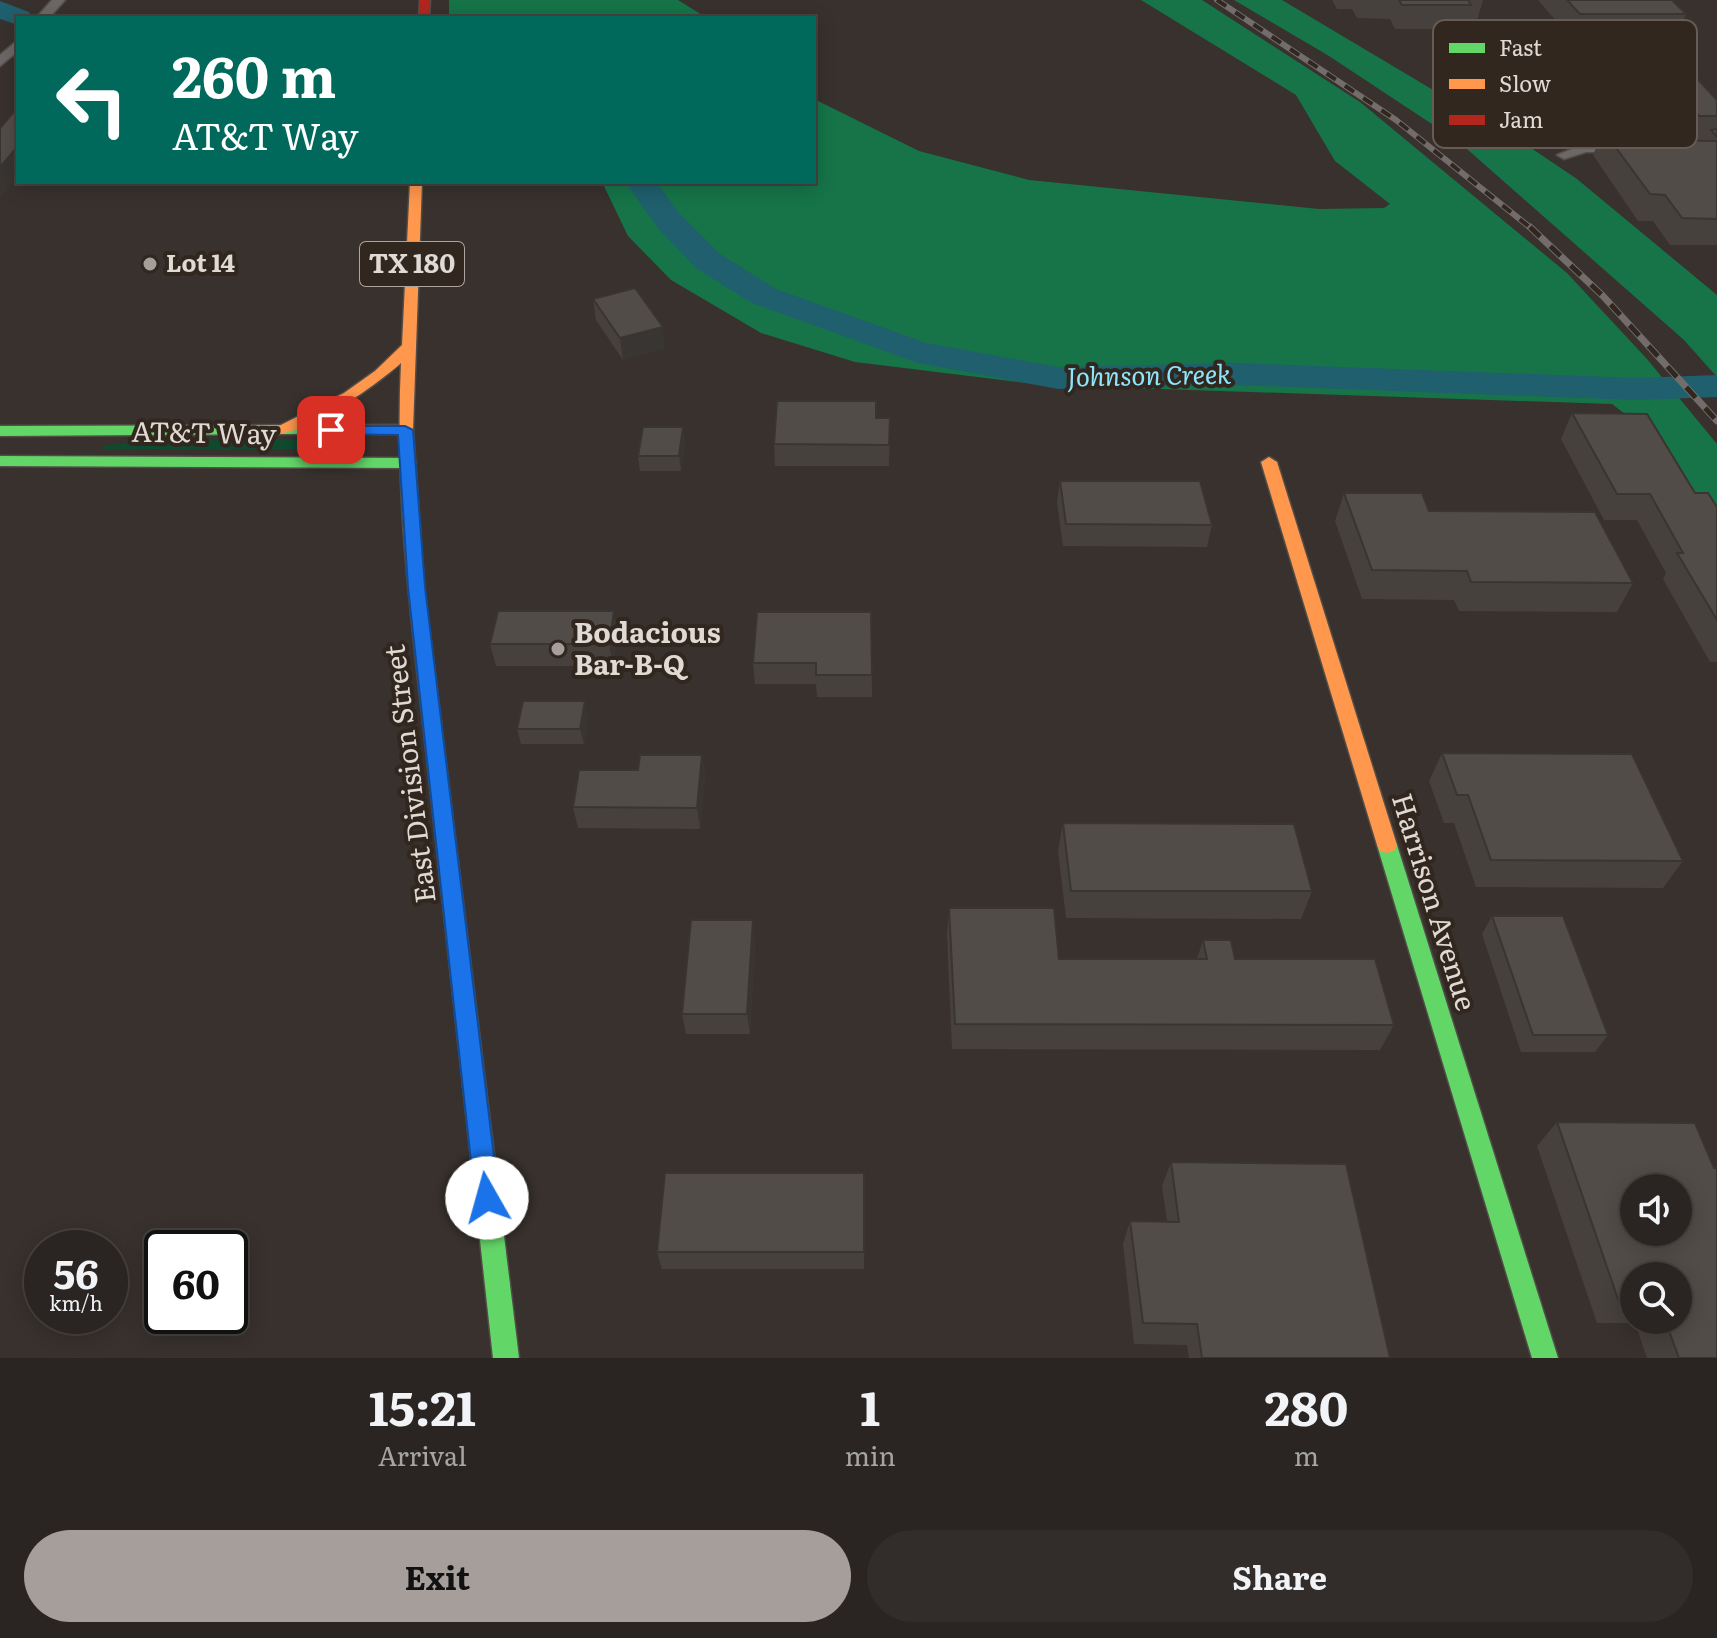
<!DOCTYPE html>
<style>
:root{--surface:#2a2522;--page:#322d2a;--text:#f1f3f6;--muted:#a5a5a5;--line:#464240;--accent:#a59e9a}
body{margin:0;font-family:Literata,serif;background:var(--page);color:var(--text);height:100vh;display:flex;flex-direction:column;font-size:30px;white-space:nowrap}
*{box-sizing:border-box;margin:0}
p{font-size:26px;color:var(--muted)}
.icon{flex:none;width:44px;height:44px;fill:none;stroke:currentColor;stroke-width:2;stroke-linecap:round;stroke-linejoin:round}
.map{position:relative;height:1358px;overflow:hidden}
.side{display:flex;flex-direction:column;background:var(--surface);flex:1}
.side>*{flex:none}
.banner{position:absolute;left:16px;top:16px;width:800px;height:168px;border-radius:0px;box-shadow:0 4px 20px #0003,0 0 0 2px var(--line);background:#00695c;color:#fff;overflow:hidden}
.fabs{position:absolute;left:1620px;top:1174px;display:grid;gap:16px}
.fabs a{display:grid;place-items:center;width:72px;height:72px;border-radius:50%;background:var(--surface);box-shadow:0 4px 20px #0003,0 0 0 2px var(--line);font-size:40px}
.speed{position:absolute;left:24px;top:1230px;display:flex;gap:16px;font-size:40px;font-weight:700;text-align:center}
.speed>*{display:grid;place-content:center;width:104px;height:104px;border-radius:50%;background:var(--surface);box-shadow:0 4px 20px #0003,0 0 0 2px var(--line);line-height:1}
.speed small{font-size:20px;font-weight:400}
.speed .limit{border:4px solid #111;border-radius:12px;background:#fff;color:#111}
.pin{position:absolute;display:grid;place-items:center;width:68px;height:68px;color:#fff;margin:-34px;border-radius:16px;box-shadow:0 4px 12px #0006}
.me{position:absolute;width:88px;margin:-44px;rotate:353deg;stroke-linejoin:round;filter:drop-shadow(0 0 6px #0008)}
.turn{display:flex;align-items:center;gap:28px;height:168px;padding:0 24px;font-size:36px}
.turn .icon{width:104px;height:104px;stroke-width:2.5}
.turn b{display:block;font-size:56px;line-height:68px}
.eta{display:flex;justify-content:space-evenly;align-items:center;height:136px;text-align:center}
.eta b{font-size:48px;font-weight:700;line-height:56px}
.action{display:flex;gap:16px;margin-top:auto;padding:16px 24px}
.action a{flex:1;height:92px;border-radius:48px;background:var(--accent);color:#111;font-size:32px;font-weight:700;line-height:92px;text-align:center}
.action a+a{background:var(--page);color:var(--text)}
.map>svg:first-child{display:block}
</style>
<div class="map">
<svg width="1717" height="1358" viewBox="0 0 1717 1358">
<rect width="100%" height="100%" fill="#38312d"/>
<polygon fill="#0f4a2e" points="327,439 323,449 102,450 105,445 181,440"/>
<g fill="#167448">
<polygon points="449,0 678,0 707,18 449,18"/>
<polygon points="1141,0 1202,0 1360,102 1567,273 1647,359 1717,444 1717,555 1638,424 1612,404 1042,385 855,362 761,333 671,280 628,236 602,182 814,182 814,99 919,151 1029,180 1319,209 1384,208 1390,204 1335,161 1296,95"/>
<polygon points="1234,0 1282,0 1455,103 1503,129 1577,179 1717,295 1717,377 1684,340 1459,142 1329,56"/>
</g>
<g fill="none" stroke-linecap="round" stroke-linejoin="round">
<g fill="#1f5f6e" fill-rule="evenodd">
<polygon points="0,1 29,12 33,18 18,18 18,25 0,19"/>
<polygon points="625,182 656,182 680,214 720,254 776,289 926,343 1058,367 1234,363 1636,378 1717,375 1717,397 1636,400 1234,385 1058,389 918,363 752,303 696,268 658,228"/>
</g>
<g stroke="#524d49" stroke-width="3">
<g id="street">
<polygon points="52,0 65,0 49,18 36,18"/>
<polygon points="18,40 18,51 0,66 0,55"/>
<polygon points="1585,144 1626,144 1633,148 1626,152 1586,152 1564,159 1557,155"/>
</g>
</g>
<g stroke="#524d49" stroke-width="3">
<g id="fast">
<polygon points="405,425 413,430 410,433 0,436 0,426"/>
<polygon points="0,456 408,458 416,463 408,468 0,466"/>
<polygon points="432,716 439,718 441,723 519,1358 493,1358 423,723 425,718"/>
<polygon points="1387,837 1394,839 1397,845 1558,1358 1532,1358 1377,845 1380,839"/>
</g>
</g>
<g stroke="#524d49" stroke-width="3">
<g id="slow">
<path d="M410,182H422L413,430L424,587L441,723L439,728H425L423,723C409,603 395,483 401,363C379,383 303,438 274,433L271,430L344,393L375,371L402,345Z"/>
<polygon points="1269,457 1277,462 1397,845 1394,851 1387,853 1380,851 1377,845 1261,462"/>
</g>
</g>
<g stroke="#524d49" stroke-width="3">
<polygon id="jam" points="420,0 430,0 429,18 419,18"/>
</g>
<use href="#street" fill="#6c6868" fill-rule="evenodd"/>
<use href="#fast" fill="#63d668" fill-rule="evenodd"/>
<use href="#slow" fill="#ff974d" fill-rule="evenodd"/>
<use href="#jam" fill="#b3261e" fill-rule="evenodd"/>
<g stroke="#726d6b" stroke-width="6">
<polyline id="rail-far1" points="1217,0 1396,120 1532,229"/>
</g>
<g stroke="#726d6b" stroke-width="7">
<polyline id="rail" points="1530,227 1603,296 1717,421"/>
</g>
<use href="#rail-far1" stroke="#31271f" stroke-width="4" stroke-dasharray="11" stroke-linecap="butt"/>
<use href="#rail" stroke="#31271f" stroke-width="5" stroke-dasharray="14" stroke-linecap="butt"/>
</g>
<g fill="#47413e" fill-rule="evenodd">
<polygon points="1332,0 1483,0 1476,24 1465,24 1464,29 1395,29 1390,19 1357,18 1352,9 1337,9"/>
<polygon points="1538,0 1672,0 1686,14 1676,38 1571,38"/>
<polygon points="1662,72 1717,100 1717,245 1670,245 1653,221 1638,221 1593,155 1599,141 1584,141 1577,132 1533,132 1511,96 1518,77 1609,99 1609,102 1623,121 1619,130 1645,140 1687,141 1652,97"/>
<polygon points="593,299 665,348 623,360 596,320"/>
<polygon points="1572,413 1717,507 1717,662 1710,662 1663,579 1666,573 1637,520 1604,520 1561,439"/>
<polygon points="876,418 890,418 889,466 775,466 774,444"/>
<polygon points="685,441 681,471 640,471 638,456"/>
<polygon points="1060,481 1212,525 1207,547 1063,546 1057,502"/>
<polygon points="1344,493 1429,511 1633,583 1617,612 1459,611 1454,600 1362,599 1335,521"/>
<polygon points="871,612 872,697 817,697 816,684 755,684 753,663"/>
<polygon points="618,632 613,666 496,666 490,644"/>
<polygon points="588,716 584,744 521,744 517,729"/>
<polygon points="1442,753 1683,861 1663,888 1476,887 1454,823 1444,823 1429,781"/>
<polygon points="702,755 705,776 700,829 578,828 573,807"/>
<polygon points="1063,823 1312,891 1301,919 1066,918 1058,851"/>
<polygon points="949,908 1059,959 1197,959 1203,940 1235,959 1394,1025 1380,1050 952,1049 947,935"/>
<polygon points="1492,916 1608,1035 1595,1052 1521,1052 1482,934"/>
<polygon points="755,940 750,1034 686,1034 682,1014"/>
<path d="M1557,1122L1717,1358H1647L1635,1323H1597L1537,1146ZM1634,1276L1678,1320H1634Z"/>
<polygon points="1171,1162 1390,1358 1189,1358 1187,1345 1134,1344 1123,1244 1130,1221 1167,1221 1162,1186"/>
<polygon points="864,1173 864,1269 662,1269 657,1252"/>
</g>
<g fill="#393532">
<polygon points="18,146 18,176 0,198 0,167"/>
<polygon points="663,327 665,348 623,360 620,338"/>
<polygon points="683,427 685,441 681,471 679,456"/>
<polygon points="614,611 618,632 613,666 609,644"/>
<polygon points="585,701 588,716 584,744 580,729"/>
<polygon points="702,755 705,776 700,829 697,808"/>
<polygon points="753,920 755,940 750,1034 747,1014"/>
</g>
<g fill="#524c48" stroke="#393532" stroke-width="2" fill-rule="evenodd">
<polygon points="1399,0 1468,0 1471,5 1402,5"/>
<polygon points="1567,0 1672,0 1686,14 1580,14"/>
<polygon points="1662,72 1692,73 1717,100 1717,116 1699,116"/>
<polygon points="18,107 18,146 0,167 0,128"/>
<polygon points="1717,129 1717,137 1711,130"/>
<polygon points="1603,130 1635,130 1645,140 1717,141 1717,219 1682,218 1665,195 1650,194"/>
<polygon points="635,288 663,327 620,338 593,299"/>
<polygon points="777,401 876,401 876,418 890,418 889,445 774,444"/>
<polygon points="1572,413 1647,414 1695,493 1708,493 1717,507 1717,620 1677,553 1683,553 1650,494 1617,494"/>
<polygon points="643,427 683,427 679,456 638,456"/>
<polygon points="1060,481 1200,481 1212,525 1066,524"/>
<polygon points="1344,493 1422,493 1429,511 1595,512 1633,583 1471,582 1467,571 1372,570"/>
<polygon points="498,611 614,611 609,644 490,644"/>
<polygon points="757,612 871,612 872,675 816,675 816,663 753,663"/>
<polygon points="523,701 585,701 580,729 517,729"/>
<polygon points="1442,753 1632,754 1683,861 1491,860 1468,795 1457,795"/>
<polygon points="640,755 702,755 697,808 573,807 579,770 638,770"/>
<polygon points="1063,823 1294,824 1312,891 1071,891"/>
<polygon points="949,908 1054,908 1059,959 1207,959 1203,940 1231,940 1235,959 1375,959 1394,1025 955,1024"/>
<polygon points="1492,916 1563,916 1608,1035 1533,1035"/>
<polygon points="691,920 753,920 747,1014 682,1014"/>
<path d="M1557,1122L1695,1123L1714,1168H1717V1358H1679L1665,1320H1678V1276H1634V1302H1619ZM1634,1188H1678V1232H1634Z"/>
<polygon points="1171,1162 1346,1164 1390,1358 1202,1358 1197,1324 1143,1323 1130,1221 1179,1222"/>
<polygon points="665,1173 864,1173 864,1252 657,1252"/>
</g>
<polygon fill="#1a73e8" stroke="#114b97" stroke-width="2" points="331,426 405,426 413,430 425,587 499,1198 495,1207 487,1210 478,1207 475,1198 408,587 398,435 326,434 326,427"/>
<g fill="#a59e9a" stroke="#31271f" stroke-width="3">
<circle cx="150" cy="264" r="8"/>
<circle cx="558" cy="649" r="8"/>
</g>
<g text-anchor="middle" stroke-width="8" stroke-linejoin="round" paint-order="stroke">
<g font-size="24" font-weight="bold" fill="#e0d9d4" stroke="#31271f" text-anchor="start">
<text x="166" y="272">Lot 14</text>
</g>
<rect fill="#31271f" stroke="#aca49e" stroke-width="2" x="360" y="242" width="104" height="44" rx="6"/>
<g font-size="26" font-weight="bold" fill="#e0d9d4">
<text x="412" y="273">TX 180</text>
</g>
<g font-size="26" font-style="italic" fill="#8de4fc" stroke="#31271f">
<text transform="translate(1149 376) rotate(-1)" y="9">Johnson Creek</text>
</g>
<g font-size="28" fill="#e0d9d4" stroke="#31271f">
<text transform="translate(204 433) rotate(1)" y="10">AT&amp;T Way</text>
<text transform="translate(410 774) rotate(-97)" y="10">East Division Street</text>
<text transform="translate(1434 902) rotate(73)" y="10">Harrison Avenue</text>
</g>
<g font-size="28" font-weight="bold" fill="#e0d9d4" stroke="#31271f" text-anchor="start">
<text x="574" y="643">Bodacious<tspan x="574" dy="32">Bar-B-Q</tspan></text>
</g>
</g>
<rect x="1433" y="20" width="264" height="128" rx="12" fill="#31271f" stroke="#665c55" stroke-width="2"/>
<rect x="1449" y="43" width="36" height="10" fill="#63d668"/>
<rect x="1449" y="79" width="36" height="10" fill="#ff974d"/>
<rect x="1449" y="115" width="36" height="10" fill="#b3261e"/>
<g font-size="22" fill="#e0d9d4">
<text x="1499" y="56">Fast</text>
<text x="1499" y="92">Slow</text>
<text x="1499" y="128">Jam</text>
</g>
</svg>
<div class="fabs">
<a><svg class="icon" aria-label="sound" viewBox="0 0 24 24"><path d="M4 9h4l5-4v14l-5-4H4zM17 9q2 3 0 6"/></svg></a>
<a><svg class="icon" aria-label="search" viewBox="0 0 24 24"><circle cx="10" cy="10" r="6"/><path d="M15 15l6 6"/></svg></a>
</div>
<div class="speed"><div>56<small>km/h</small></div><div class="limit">60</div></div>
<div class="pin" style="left:331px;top:430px;background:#d93025"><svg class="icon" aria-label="arrive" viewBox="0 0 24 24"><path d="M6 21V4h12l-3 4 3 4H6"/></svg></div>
<svg class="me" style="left:487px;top:1198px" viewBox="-20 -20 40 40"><circle r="19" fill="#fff"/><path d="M0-13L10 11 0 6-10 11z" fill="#1a73e8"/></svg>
<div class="banner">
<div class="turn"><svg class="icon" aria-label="left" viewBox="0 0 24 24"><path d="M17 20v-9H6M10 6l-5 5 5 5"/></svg><div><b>260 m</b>AT&amp;T Way</div></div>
</div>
</div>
<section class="side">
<div class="eta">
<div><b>15:21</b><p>Arrival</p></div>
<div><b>1</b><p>min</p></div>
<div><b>280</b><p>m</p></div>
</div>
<div class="action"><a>Exit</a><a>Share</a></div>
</section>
